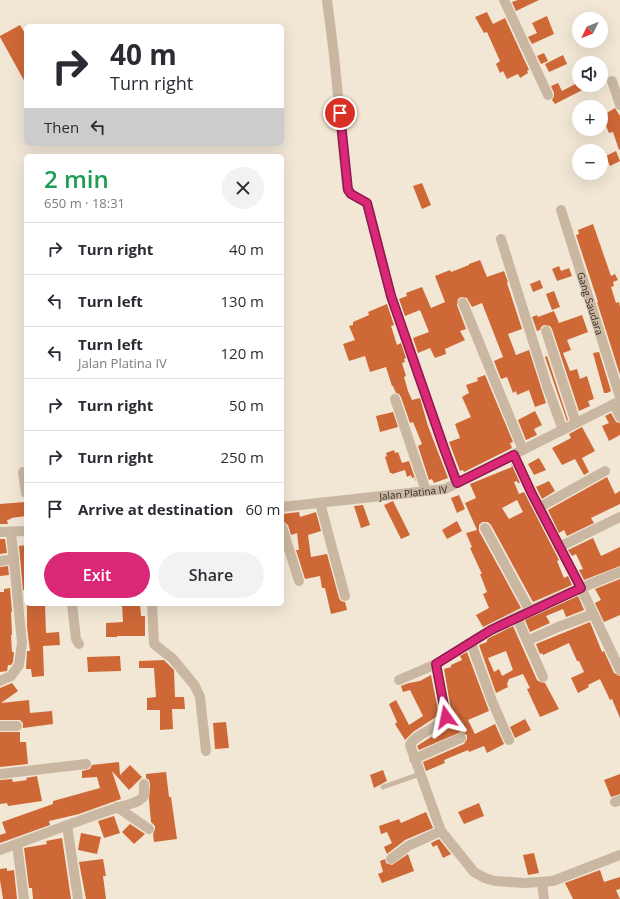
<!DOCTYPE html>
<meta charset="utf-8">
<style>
:root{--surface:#fff;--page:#f2f2f3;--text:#2b2b33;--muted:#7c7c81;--line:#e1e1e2;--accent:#db2777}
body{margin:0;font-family:"Open Sans",sans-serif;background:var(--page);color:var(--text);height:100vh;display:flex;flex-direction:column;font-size:15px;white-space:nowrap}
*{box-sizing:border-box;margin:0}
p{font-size:13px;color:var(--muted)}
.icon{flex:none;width:22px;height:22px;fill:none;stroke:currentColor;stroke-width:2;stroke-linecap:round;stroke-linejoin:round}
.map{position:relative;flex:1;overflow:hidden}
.panel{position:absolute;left:24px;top:154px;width:260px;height:452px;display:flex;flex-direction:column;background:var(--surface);border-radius:6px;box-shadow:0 4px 16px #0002}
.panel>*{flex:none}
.guide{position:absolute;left:24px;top:24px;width:260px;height:122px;border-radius:6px;box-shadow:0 4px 16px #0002;background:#fff;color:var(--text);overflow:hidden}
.needle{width:26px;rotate:227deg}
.controls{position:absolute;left:572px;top:12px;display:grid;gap:8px}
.controls a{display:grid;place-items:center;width:36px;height:36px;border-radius:50%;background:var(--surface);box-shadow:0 4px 16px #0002;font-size:20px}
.pin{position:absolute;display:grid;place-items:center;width:34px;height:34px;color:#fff;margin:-17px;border:2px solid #fff;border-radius:50%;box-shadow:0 1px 4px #0007}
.me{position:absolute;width:44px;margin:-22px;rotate:348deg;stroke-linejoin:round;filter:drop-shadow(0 0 3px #0008)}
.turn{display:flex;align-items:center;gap:14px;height:84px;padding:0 20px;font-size:18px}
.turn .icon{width:52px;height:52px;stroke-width:2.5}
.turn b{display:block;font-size:28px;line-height:34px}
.then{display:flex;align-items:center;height:38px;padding:0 20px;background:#0003;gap:8px;font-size:15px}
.round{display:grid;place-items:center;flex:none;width:42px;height:42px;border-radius:21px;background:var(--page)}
.summary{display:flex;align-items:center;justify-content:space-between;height:68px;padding:0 20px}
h1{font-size:24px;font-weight:600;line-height:30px;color:#1e9e55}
.primary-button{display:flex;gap:8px;margin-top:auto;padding:8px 20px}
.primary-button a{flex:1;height:46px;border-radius:24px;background:var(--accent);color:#fff;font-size:16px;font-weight:600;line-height:46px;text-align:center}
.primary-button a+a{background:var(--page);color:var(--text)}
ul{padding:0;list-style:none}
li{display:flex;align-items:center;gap:12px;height:52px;padding:0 20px;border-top:1px solid var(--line)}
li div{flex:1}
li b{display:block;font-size:15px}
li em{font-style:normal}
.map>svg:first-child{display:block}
</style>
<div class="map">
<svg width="620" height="899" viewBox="0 0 620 899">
<rect width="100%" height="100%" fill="#f2e7d5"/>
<g fill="#ce6837" fill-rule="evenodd">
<polygon points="518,0 539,0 516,11 512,2"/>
<polygon points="487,12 493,24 505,18 529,70 527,71 528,73 520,78 518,74 507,79 503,71 500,73 496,64 500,61 487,32 484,33 475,17"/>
<polygon points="547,16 554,34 532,44 528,37 537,33 532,23"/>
<polygon points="20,25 26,35 26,84 0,37 0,36"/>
<polygon points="544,53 548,61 541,64 537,56"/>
<polygon points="563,55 567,64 549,72 545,64"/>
<polygon points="579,82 579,85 592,85 555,104 552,100 554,96 554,93 551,86 558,83 562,91"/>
<polygon points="615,108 620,116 620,149 619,150 613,132 609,133 602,116"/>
<polygon points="616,151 620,161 610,166 606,156"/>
<polygon points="422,183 431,205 422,209 413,186"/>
<polygon points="593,224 611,276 615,274 618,280 613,282 614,286 611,287 616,303 619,302 620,307 620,375 597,302 598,302 576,235 579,234 578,230"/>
<polygon points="480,260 487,277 504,271 508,282 507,283 522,329 508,334 516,355 529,350 546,403 535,407 529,390 517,395 516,391 513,393 507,377 501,379 494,361 503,357 482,303 472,307 467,298 461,297 458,299 457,305 466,329 460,331 465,340 445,349 446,354 435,358 430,348 418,353 413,338 429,332 420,310 405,316 399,299 407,296 406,293 422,287 431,308 445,302 435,276 450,270 451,272 469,265 469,264"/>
<polygon points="559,266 561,271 569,268 572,276 557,281 552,269"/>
<polygon points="540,280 543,288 533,292 530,284"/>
<polygon points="554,291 560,307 552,310 546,294"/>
<polygon points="387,304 394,325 391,326 397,345 401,343 406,358 404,359 405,362 402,363 406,376 404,377 408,391 412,400 420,398 428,426 448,478 434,483 432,479 429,480 418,446 422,444 413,422 410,423 401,397 399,394 396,393 393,386 392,386 386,367 370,372 365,356 349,361 343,344 355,340 349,326 353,325 353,322 369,315 368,312"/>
<polygon points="554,311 559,323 582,315 588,332 567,340 571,350 563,353 570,371 577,369 580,379 587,376 594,399 588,401 590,406 579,411 552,329 550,326 544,325 541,327 540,330 537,331 532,317 537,315 538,317"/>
<polygon points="599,352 611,391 607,393 604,393 593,353"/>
<polygon points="547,356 568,420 567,421 545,357"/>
<polygon points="485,375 513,442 510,443 512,448 464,472 463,470 460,471 449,442 460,438 455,424 471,417 462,397 469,393 466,385 478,381 477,378"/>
<polygon points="535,411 542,425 534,429 537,435 526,440 518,420"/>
<polygon points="393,412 398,427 380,432 376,416"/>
<polygon points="611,413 616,422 620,423 620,435 609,441 602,426 609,423 605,416"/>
<polygon points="582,427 595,451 582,458 589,472 584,475 575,459 562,465 552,448 571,438 569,434"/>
<polygon points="394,450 395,453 398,452 402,463 409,461 417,484 414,477 412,478 411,475 407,477 405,470 392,474 392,473 390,473 385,457 387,456 386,453"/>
<polygon points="539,458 546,470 534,475 528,464"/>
<path d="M511,463L520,483H518L517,481L514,482L519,494L524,492L559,560L557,561L564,578L568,576L572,585L533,602L491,525L488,522H482L479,525V531L521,608L483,627L476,615L489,608L483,594L487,592L480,574H482L470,548L472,547L466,533L477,530L465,503L476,498L470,484L512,467ZM517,500L523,512L509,519L502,508Z"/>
<polygon points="607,477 615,494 620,491 620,504 591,518 594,523 567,536 564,530 559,533 548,510"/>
<polygon points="549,481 555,491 542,499 536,487"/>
<polygon points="459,495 465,509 457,513 451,498"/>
<polygon points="393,501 410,535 401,539 384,505"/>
<polygon points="25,502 26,516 11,518 11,519 7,520 8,524 0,524 0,504"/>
<polygon points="363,505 370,525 361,528 354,506"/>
<polygon points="299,512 300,517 316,512 321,531 308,535 311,557 327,554 339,598 341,601 345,602 347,610 331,614 325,588 322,588 320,576 305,579 296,550 299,550 297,533 291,535 288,525 283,521 282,518 282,514"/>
<polygon points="457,521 462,531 447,539 442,530"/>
<polygon points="593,538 601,556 620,547 620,566 584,580 579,570 583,569 576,554 572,556 568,550"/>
<polygon points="0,539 5,539 7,553 0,554"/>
<polygon points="26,545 26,590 23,590 19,546"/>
<polygon points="8,566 9,575 0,576 0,567"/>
<polygon points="620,579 620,615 604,622 595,603 601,600 595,589"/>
<polygon points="10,588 12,612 11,612 12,635 11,635 12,652 14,652 13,662 11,665 8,665 7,671 0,672 0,592 4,592 4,589"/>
<polygon points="578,596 584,610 566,617 563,609 546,616 550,623 530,632 525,620"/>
<polygon points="27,604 45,604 46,633 59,632 60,645 43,646 44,676 32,677 31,669 26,669 27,651 30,651 27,627"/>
<polygon points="122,604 140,604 141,616 145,616 145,636 117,636 117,637 106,637 106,623 123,622"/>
<polygon points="590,622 602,652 604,651 614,673 620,676 620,718 612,699 610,700 600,679 588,685 589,687 578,693 571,678 584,672 579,661 577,661 569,643 543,655 542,653 540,654 536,644"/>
<path d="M513,626L537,680L540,682L545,683L559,709L540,717L527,689L530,688L523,674L509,679L507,684L508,687L496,693L479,645L487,642V640L489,638ZM506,651L513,670L502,676L499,669L494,672L488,658Z"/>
<polygon points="467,652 489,711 468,720 475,734 495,724 504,744 487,753 484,746 469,752 468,750 444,760 445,763 426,771 423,762 464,744 467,739 467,735 461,732 419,750 417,746 442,730 451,721 452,716 444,669 451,667 451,665 462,660 460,656"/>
<polygon points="120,656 121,671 88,672 87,657"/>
<polygon points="164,660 174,670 175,697 184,697 185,709 172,709 173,729 160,730 160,710 147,710 147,698 156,697 154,668 139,668 139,661"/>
<polygon points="431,675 439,715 413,732 405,740 395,724 397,722 389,704 396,700 409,725 423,716 410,690 403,692 401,686 409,683 420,681"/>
<polygon points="12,683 18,691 1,703 29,700 30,713 52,711 53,724 23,728 23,723 20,720 0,720 0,688"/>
<polygon points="525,719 531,730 515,738 510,727"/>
<polygon points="226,722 229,748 215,749 213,723"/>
<polygon points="0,732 20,732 20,742 26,742 28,764 0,767"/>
<polygon points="119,762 120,775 130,765 142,777 129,790 112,771 121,799 79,814 49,821 50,825 0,843 0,835 6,833 2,822 53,804 53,801 100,788 97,777 82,778 82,771 90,769 92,765"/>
<polygon points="383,770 387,781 374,788 370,775"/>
<polygon points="166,772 169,797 171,797 177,839 154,842 153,834 155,829 155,826 151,822 149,800 150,784 149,780 146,778 146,774"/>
<polygon points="620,774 620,794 611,797 604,780"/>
<polygon points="37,776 42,801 8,806 7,803 0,804 0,780 12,779 13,782 27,780 26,778"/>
<polygon points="479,803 484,816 464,824 458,812"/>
<polygon points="426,812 433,828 405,840 387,854 384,847 392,843 387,832 381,834 379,826 399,819 401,823"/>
<polygon points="114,816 120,833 104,838 98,821"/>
<polygon points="130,824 145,834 134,844 122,832"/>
<polygon points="81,833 101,837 97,854 78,850"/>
<polygon points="62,838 71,899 33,899 32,888 29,888 24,848 47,844 46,841"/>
<polygon points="439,839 451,854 443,858 437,845 433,847 431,843"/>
<polygon points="534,853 539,873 528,875 523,855"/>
<polygon points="408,854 414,871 382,883 378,874 383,872 380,861 385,859 386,863 392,865"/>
<polygon points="103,859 106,876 103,876 106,899 86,899 79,862"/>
<polygon points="7,868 7,871 14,870 17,899 3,899 0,880 0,869"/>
<polygon points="600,870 604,882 620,877 620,889 616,890 620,899 573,899 565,883"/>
</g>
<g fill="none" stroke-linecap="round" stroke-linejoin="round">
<polyline stroke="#cab7a1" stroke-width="5" points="383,787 420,774"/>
<g stroke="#cab7a1" stroke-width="10">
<polyline points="327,0 334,55 347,187 351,194 367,203 391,296 445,451 457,483"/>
<polyline points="504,0 548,95"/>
<polyline points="612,81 620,105"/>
<path id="s1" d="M561,210L620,397"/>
<polyline points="501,239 547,386 563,430"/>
<polyline points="463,303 523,450"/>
<polyline points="546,331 576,423"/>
<polyline points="395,399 426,491"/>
<polyline points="614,404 620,417"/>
<polyline points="514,455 532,494 581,588 620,670"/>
<polyline points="23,472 26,493"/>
<polyline points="320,503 345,596"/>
<path id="s2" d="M282,507L445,489L620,401"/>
<polyline points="540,507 605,471"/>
<polyline points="282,527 299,581"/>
<polyline points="485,528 530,611"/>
<polyline points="0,532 26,531"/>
<polyline points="559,547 620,517"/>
<polyline points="0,561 14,559"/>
<polyline points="72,604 76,639 79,644"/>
<polyline points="152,604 154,644 173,659 195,686 200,697 206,751"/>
<polyline points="517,618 543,677"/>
<polyline points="527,641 558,627 593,614"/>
<polyline points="471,643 492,701 509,740"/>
<polyline points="399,680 436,664"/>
<polyline points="0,681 11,676 19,665 22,643 11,532"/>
<polyline points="0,726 17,726"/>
<polyline points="414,759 461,738"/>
<polyline points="0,774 86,764"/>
<polyline points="615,802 620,800"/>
<polyline points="117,807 149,829"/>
<polyline points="67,825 78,899"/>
<path d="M441,831L410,745C416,733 438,729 446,717L436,664C454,653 472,641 491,630C532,608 576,590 620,572"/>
<polyline points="17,844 24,899"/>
<path d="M0,850C39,836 77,821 116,808C125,805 138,804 144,796V784"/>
<polyline points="391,859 408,846 441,831 474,872 485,878 495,881 525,883 553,881 620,855"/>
<polyline points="542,883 544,899"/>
</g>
</g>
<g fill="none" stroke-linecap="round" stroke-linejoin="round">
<g stroke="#8e194d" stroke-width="10">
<polyline id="route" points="340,113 348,190 351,194 367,203 391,296 445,451 457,483 514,455 532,494 581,588 491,630 436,664 446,717"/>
</g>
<use href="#route" stroke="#db2777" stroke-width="7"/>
</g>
<g text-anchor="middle" stroke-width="3" stroke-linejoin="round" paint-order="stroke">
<g font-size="10" fill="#342a24" stroke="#faf1e1">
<text dy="4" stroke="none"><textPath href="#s1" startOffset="98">Gang Saudara</textPath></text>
<text dy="4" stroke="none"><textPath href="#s2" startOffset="132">Jalan Platina IV</textPath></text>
</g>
</g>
</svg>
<div class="controls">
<a><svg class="needle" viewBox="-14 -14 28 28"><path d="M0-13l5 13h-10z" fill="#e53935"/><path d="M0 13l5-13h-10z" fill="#7c7c81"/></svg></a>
<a><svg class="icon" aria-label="sound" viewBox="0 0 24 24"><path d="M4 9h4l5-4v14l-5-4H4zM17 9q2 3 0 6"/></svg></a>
<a>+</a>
<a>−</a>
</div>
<div class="pin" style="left:340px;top:113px;background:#d93025"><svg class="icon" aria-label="arrive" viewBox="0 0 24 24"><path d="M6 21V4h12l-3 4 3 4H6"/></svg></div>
<svg class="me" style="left:446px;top:717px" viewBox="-20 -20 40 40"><path d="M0-17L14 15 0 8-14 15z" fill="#db2777" stroke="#fff" stroke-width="4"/></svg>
<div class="guide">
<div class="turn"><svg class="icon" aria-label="right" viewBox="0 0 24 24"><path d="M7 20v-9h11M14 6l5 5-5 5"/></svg><div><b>40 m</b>Turn right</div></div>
<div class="then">Then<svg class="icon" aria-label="left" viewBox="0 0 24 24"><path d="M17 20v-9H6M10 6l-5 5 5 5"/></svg></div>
</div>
<section class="panel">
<div class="summary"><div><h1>2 min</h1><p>650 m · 18:31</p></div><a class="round"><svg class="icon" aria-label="close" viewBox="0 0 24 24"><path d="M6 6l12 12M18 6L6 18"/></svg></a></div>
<ul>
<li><svg class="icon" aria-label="right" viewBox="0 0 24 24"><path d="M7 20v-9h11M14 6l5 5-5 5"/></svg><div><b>Turn right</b></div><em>40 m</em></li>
<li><svg class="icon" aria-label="left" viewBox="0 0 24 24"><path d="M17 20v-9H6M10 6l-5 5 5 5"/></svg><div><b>Turn left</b></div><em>130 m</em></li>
<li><svg class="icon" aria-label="left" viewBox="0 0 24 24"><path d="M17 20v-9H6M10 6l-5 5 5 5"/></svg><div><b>Turn left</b><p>Jalan Platina IV</p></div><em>120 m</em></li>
<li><svg class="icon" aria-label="right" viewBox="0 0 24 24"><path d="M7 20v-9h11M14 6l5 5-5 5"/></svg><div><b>Turn right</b></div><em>50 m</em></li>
<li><svg class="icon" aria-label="right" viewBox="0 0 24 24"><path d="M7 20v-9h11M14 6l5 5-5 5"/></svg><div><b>Turn right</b></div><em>250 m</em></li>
<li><svg class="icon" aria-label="arrive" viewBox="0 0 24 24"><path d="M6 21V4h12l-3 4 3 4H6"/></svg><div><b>Arrive at destination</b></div><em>60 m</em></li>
</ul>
<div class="primary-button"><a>Exit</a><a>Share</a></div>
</section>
</div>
